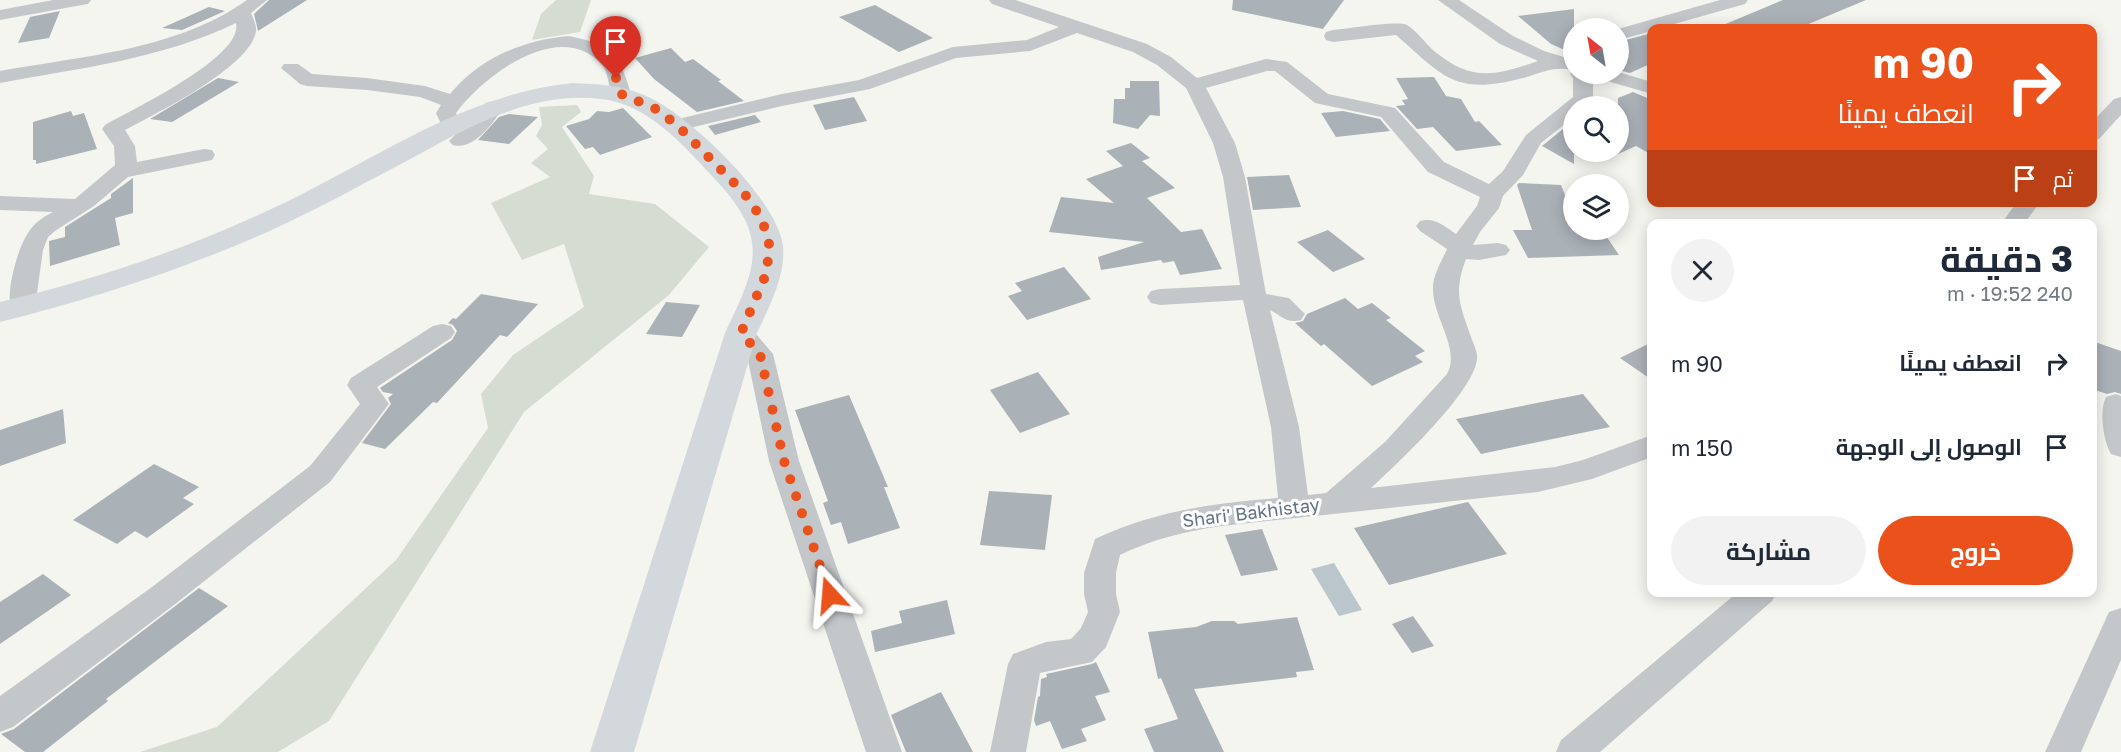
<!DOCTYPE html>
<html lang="ar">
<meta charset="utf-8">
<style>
:root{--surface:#fff;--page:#f2f2f3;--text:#1f2937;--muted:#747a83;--accent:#ea511b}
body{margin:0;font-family:"Golos Text",Cairo,sans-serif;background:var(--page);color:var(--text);direction:rtl;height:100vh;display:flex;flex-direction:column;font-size:22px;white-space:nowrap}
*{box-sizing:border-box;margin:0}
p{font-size:20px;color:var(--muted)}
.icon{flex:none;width:33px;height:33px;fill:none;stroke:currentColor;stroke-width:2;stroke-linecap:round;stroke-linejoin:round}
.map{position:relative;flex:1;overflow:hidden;direction:ltr}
.details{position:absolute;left:1647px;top:219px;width:450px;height:378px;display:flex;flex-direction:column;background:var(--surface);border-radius:12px;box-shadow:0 3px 15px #0003;direction:rtl}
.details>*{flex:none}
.top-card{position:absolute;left:1647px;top:24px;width:450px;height:183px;border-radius:12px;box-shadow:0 3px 15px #0003;direction:rtl;background:#ea511b;color:#fff;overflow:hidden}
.needle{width:39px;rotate:329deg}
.tools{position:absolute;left:1563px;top:18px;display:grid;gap:12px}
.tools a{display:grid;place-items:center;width:66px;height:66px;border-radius:50%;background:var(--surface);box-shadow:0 3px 15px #0003;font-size:30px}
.pin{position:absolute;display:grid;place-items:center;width:51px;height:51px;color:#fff;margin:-62px -26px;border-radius:50% 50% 50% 0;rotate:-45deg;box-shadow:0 0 6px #0007}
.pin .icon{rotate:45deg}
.me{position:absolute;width:66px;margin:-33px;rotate:341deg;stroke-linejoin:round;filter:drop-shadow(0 0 4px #0008)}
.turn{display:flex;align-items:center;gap:21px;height:126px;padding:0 24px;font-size:27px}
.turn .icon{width:78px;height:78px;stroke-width:2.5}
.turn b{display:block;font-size:42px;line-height:51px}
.then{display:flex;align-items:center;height:57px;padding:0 24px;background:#0003;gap:12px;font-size:22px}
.round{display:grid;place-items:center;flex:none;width:63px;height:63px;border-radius:32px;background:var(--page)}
.headline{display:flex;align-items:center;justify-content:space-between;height:102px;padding:0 24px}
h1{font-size:36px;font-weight:700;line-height:45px}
.cta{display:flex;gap:12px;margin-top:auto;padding:12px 24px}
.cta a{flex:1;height:69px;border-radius:36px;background:var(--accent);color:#fff;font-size:24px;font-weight:700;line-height:69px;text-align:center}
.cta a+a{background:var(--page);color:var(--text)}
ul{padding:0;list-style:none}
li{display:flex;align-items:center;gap:18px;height:84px;padding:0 24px}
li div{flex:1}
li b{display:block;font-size:22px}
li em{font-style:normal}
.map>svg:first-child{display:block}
</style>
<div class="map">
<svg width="2121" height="752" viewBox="0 0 2121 752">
<rect width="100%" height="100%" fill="#f5f5f0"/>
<g fill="#d5dcd1">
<polygon points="556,0 591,0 580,32 532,40 541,14"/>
<polygon points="577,105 581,112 562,127 594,176 589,194 655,204 709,247 669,295 524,412 329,721 278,752 140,752 217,727 396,560 488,428 481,394 513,355 584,307 564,244 522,260 491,203 550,177 531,163 548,149 536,136 542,125 539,107"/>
</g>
<polygon fill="#bac6cb" points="1334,563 1362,610 1339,616 1311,569"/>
<g fill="#aab1b7">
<polygon points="269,0 307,0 258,31 254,14"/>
<polygon points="1233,0 1344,0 1323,29 1232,10"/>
<polygon points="1783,0 1866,0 1799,28 1716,28"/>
<polygon points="875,5 933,38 899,52 839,17"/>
<polygon points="209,7 225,11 182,30 162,28"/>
<polygon points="1574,9 1574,49 1567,51 1551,44 1518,16"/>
<polygon points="60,11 49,38 18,43 30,17"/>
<polygon points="1652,33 1652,63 1630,73 1618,70 1618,42"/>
<polygon points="671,48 685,62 693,59 721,80 718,81 744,101 697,112 654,79 635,58"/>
<polygon points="1434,77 1446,96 1461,99 1475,122 1479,121 1502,145 1456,151 1433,127 1417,129 1396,106 1405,105 1402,100 1408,99 1396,78"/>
<polygon points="218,78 239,82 172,122 150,119"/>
<polygon points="1130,81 1159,81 1160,116 1150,115 1138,129 1113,123 1114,99 1125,99 1125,88 1130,88"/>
<polygon points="1633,92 1652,100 1652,155 1636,146 1618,154 1618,98"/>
<polygon points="854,97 867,121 825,130 813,105"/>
<polygon points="623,108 652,137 600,155 593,147 585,149 566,126 589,119 597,111 609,112"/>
<polygon points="71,111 73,116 84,113 97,149 36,164 36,160 33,160 33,122"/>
<polygon points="1343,111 1380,119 1390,131 1336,137 1321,113"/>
<polygon points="509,114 538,117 509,144 478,140 499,117"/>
<polygon points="755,115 761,122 715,135 708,126"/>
<polygon points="1574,120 1574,164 1542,146"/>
<polygon points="1131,143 1150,158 1142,161 1175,188 1147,198 1181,232 1202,229 1222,269 1180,275 1174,261 1163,263 1161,260 1101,270 1098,257 1144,242 1049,232 1061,197 1114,203 1086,179 1123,166 1106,151"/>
<polygon points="1289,175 1301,207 1253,210 1247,177"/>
<polygon points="133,178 133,213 115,218 120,245 50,266 49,241 65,237 65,227 111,198 111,194"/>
<polygon points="1519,183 1561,185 1574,217 1574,230 1602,230 1619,255 1528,258 1513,230 1532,230 1517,185"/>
<polygon points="1328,230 1365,259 1333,272 1297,242"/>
<polygon points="1064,267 1091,299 1027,320 1008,296 1022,291 1015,283"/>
<polygon points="481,294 538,304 507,337 500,335 437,403 433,402 385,449 362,443 391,404 388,398 393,394 383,392 380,388 452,340 457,331 453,325 448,323 453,318 456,319"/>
<polygon points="1345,298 1358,309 1372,303 1391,318 1386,320 1425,351 1415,356 1423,362 1372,386 1324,344 1321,346 1295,323 1303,321 1307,314"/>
<polygon points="666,302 700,305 682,337 646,334"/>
<polygon points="2092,341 2121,351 2121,394 2115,392 2107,394 2092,389"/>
<polygon points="1652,342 1652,380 1620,358"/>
<polygon points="1038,372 1070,414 1020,433 990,390"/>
<polygon points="1583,394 1610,427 1481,454 1456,419"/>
<polygon points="849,395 888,487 884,487 900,528 848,544 841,522 831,525 823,503 828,501 795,410"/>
<polygon points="63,409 66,443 0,466 0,430"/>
<polygon points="154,464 199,487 183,498 194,504 147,538 135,531 117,544 73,520"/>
<polygon points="989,491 1052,495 1045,550 980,545"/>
<polygon points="1468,502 1507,554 1389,585 1354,528"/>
<polygon points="1262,529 1278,570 1241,576 1225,535"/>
<polygon points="43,574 71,595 0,644 0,602"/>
<polygon points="199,588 228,606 106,699 108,701 43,752 25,752 1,734 14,729"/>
<polygon points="947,600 955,634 875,652 871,631 902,623 899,611"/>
<polygon points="1413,616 1434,646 1412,653 1392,624"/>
<polygon points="1297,617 1314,670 1296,672 1297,677 1194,689 1224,752 1154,752 1144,729 1178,719 1161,678 1158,679 1148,632 1196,627 1212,621 1234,621 1238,624"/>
<polygon points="1096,662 1110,692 1095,696 1106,720 1081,729 1087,741 1062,749 1050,721 1036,726 1034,720 1038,697 1040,696 1041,679 1047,677 1046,674 1092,664"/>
<polygon points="941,692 973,752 906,752 891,715"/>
</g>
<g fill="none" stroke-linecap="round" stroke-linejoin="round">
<g fill="#c4c7ca" fill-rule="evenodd">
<polygon points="53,0 91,0 88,4 82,5 0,20 0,10"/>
<path d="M247,0H267L251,13C253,18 257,26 256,31C251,67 155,114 125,130L135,146L137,162L204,149L212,150L215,155L212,160L128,177L94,206L55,231L48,237L43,250L35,307L31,313L22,315L13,313C3,298 18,247 28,233C34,223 43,217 53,212L0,210V196L75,199L115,165L114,146L102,129L105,125C131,110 244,57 236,23C162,59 80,68 0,83V71C82,56 177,50 247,0Z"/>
<path d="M989,0H1015L1147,44L1171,57L1197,78L1266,59L1287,62L1328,94L1395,108L1444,162L1489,184L1503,171L1526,135L1573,97V78L1570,74L1573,70C1553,66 1542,73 1523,78C1455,96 1444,77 1396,35L1333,42L1326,40L1324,36L1326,32L1333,30C1347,29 1397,20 1407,25C1417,31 1425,43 1434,51C1472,82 1494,76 1538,61L1500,44L1438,0H1459L1513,36L1544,51L1564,57L1567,53L1574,51V74H1590L1593,77V99L1586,106H1574V117L1541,143L1523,175L1503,196L1499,208L1480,232L1473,245L1498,243L1506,245L1510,250L1506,255L1479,260L1466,259C1454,291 1459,303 1470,334C1472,341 1476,348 1477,355C1481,386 1395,466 1371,488L1555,467L1583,460L1652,435V457L1592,479L1538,492L1222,526C1186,531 1153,539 1120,555L1116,573V594L1120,612L1106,647L1092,662L1040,673L1026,752H990L1008,664L1013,654L1046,642L1071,639L1081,628L1088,612L1084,594V573L1095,539C1154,511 1214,503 1278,498L1271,427L1243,300L1160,305L1151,303L1147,297L1151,291L1160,289L1240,285L1223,177L1213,143L1186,88L1157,65L1133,52L1077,33L1030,51L956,58L870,89L782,106L677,131L670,129L667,125L670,121L782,94L859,80L953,47L1027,40L1059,27L992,4ZM1267,71H1275L1315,103L1381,117L1428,172L1480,197L1477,206L1456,234C1444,226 1435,217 1420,221L1416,226L1420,231L1447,249C1442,261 1433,274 1433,288C1432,316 1461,349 1447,374L1385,442L1326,493L1308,495L1299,427L1270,310C1282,316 1286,324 1301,320L1305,314L1289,298L1266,294L1245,177L1235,143L1206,88Z"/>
<polygon points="1720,0 1748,0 1745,4 1660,28 1652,28 1652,31 1618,40 1618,29"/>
<path d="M569,36C611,45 619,52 631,94L628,98H614C607,88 610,73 601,64C560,18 483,76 456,113L461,126L458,130L451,132L444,130L436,113L441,105L420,97L367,90L307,86L300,84L281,68L284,64H298L312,74L367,78L425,86L450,94C480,58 523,40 569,36Z"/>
<polygon points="1618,72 1652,82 1652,94 1597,78 1594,74"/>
<polygon points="2121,97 2121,115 2099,139 2092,141 2092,122 2114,99"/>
<path d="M493,101L500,103L503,107C494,123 473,151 453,145L449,141L453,137L479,113L486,103Z"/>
<polygon points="2017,202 2040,202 2024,224 2001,224"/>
<polygon points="442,324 451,326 455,332 451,338 377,387 389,404 330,482 174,605 13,727 0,732 0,696 152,587 310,466 360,404 347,385 351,378 433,326"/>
<polygon points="741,325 750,327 773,354 799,461 902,752 866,752 769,461 747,356 728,333 732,327"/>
<path d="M2116,394L2121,396V457L2111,454C2103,441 2099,410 2106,397Z"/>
<polygon points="1738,592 1777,592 1772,601 1600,752 1556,752 1561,740"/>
<polygon points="2121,608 2121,660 2081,752 2045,752 2109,612"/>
</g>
<path fill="#d3d8dc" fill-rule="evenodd" d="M572,83C597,84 621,85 644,95C687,112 778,200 783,246C786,276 769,307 757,333L634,752H590L725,333C758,264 770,237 713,177C683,145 648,104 601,99C529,90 464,130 403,163C357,187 312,212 265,233C179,271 91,299 0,322V302C98,279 193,247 284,203C377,158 466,94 572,83Z"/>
</g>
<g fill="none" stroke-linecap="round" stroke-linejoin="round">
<polyline stroke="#ea511b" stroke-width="10" stroke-dasharray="0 18" points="616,78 621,94 656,109 677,125 744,193 762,219 769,244 767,272 741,333 760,354 784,461 830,595"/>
</g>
<g text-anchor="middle" stroke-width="6" stroke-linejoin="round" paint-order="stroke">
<g font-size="18" fill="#627383" stroke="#fff">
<text transform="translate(1251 513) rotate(-7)" y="6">Shari' Bakhistay</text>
</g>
</g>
</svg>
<div class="tools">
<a><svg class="needle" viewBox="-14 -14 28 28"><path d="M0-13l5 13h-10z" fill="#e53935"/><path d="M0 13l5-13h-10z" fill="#747a83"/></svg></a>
<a><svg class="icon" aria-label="search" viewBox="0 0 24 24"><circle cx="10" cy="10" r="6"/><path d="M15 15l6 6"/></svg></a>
<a><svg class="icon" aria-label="layers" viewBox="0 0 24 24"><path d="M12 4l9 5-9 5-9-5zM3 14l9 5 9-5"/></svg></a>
</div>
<div class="pin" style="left:616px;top:78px;background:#d93025"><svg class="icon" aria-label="arrive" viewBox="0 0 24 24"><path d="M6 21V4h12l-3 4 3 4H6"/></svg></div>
<svg class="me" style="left:830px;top:595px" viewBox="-20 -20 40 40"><path d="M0-17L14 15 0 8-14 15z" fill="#ea511b" stroke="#fff" stroke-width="4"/></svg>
<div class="top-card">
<div class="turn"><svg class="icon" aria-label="right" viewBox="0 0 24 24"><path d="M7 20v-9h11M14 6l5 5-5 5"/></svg><div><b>90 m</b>انعطف يمينًا</div></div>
<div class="then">ثم<svg class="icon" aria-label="arrive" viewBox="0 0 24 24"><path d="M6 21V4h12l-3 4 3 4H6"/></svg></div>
</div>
<section class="details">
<div class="headline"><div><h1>3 دقيقة</h1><p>240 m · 19:52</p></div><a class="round"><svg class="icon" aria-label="close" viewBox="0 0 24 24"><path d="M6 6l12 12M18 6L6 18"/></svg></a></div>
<ul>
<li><svg class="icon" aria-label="right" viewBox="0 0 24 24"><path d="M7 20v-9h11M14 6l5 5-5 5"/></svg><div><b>انعطف يمينًا</b></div><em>90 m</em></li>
<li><svg class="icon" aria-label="arrive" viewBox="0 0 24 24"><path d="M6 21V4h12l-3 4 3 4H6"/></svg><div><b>الوصول إلى الوجهة</b></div><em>150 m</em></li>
</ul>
<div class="cta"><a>خروج</a><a>مشاركة</a></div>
</section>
</div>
